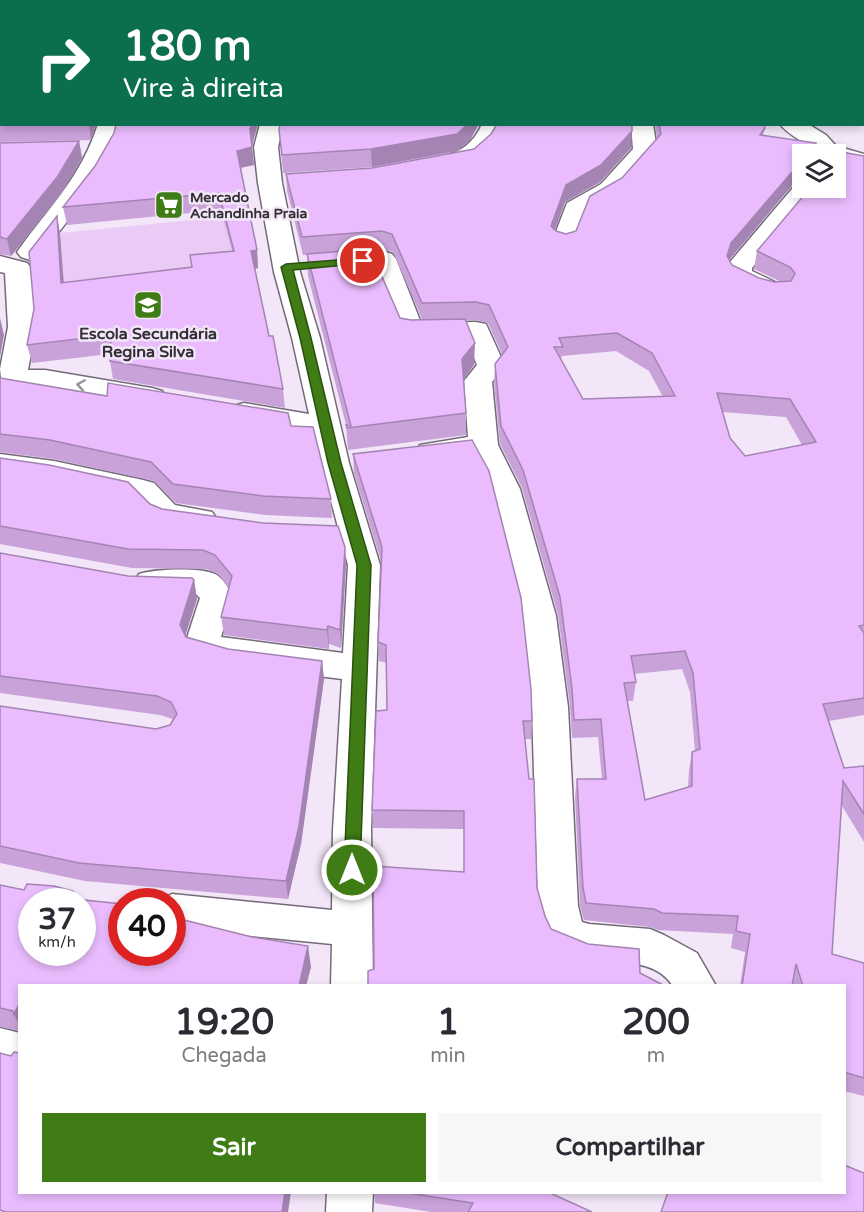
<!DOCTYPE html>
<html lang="pt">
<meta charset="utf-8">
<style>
:root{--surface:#fff;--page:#f7f7f7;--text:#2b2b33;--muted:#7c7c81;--accent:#407c16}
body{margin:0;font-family:"Varela Round",sans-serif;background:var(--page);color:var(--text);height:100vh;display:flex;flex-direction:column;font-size:22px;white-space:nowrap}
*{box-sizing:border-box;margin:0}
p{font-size:20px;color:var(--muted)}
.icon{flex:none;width:33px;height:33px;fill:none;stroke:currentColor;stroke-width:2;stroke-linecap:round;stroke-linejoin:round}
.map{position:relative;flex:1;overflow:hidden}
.panel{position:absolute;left:18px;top:984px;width:828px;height:210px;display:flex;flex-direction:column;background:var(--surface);border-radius:0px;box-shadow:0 3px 9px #0003}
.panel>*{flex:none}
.banner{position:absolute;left:0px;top:0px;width:864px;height:126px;box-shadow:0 3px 9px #0003;background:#0b6e4f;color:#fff;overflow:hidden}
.buttons{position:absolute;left:792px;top:144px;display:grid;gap:12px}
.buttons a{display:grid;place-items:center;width:54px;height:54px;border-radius:0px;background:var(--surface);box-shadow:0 3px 9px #0003;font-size:30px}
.speed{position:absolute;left:18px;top:888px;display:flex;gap:12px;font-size:30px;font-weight:700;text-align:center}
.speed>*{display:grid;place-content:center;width:78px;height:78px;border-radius:50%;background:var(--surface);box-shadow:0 3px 9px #0003;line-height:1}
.speed small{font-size:15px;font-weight:400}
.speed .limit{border:9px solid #d22;background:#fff;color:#111}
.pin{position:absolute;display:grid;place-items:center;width:51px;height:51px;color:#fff;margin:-26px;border:3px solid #fff;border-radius:50%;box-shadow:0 2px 6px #0007}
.me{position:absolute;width:66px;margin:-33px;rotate:0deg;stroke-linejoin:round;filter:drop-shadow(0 0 4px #0008)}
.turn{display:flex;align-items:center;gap:21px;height:126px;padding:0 24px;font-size:27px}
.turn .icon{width:78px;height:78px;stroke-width:2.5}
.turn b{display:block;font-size:42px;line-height:51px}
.eta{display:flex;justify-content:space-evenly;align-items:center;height:102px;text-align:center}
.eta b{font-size:36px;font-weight:800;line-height:42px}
.primary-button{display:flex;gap:12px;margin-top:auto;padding:12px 24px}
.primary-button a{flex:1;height:69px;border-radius:0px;background:var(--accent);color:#fff;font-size:24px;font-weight:800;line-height:69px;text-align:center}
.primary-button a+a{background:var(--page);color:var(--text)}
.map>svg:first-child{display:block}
</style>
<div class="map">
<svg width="864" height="1212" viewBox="0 0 864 1212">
<rect width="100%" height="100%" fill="#f2e6f8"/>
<polygon fill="#e9cbf6" points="223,217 235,265 64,283 60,233"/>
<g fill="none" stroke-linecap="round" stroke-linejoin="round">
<g stroke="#746a79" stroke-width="3">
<g id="minor">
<polygon points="0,0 11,0 12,2 2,2 0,9"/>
<rect x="862" y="15" width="2" height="22"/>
<path d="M98,124H121C105,176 72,216 39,257L30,260L21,257L17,252C48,208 81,178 98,124Z"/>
<path d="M260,124H283L278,147L282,183L300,272L320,338L349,463L380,565L371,830L373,986H331L332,944L172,928V902H157L172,894L332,910L333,830L342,679L231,665L190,653L185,644L200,598L196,594H150L139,590L134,582L139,574C154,569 200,567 215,574C223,578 229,589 233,596L221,637L343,653L348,565L313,433L244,421L234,418L230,412L234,406L244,403L309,414L292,338L274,272L258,183L254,147Z"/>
<path d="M482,124H505C495,149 469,174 440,167L436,162C441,155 446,156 454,153C467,147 476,138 482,124Z"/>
<polygon points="631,124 653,124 657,150 619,194 587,212 574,247 565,250 556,247 552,242 567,203 601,184 633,149"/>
<path d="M780,124H808L826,135L836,146L864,154V168L836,160V154H818C808,142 789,137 780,124Z"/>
<path d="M802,182V188H818L752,268V271L783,286L787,292L783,298C783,298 774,300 774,300C766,300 728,282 726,275C725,270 727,265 730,262L797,183Z"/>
<path d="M383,251L392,254L396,259L421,323L476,322L486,324L505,366L492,382L498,445L520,489L556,616L568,707L578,906L582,922L589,924L650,929L664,935L697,953L716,986H673C655,958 619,964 591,960C577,958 564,950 551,945L545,933L538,906L532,707L522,616L490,489L474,456L431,462L420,459L416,452L420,445L468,437L464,381L477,365L466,338L411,339L401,337L372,268L330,272L321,269L317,264L321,259Z"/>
<polygon points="0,256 27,263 31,268 36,327 28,370 45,370 152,388 162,391 166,397 162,403 152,406 45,388 12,388 2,385 0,369 8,327 5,273 0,272"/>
<polygon points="0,454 54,461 143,480 154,483 175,505 212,512 217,519 212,526 201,530 166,525 155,521 133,498 54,481 0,474"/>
<polygon points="0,1028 20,1033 20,1073 0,1068"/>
<polygon points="327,1192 373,1192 372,1212 326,1212"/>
</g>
</g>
<use href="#minor" fill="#fff" fill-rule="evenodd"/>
</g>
<g fill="#c9a2da" fill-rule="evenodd">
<polygon points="32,0 779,0 778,2 34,2"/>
<polygon points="0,23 2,124 96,124 91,140 0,142"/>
<polygon points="280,124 479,124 470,140 457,151 372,167 283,173 279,130"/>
<path d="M655,124H764L765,128L763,135L815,147L864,156V715L829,721L844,768L864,766V842L842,806L832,954L864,963V1096L844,1091V986H740L745,952L731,948L733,934L658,930L650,927L584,920L580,906L575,797L577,779H602L598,737L572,738L570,707L558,615L522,488L500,444L494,383L495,364L502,354L488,323L476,320H465L474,365L464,379L466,413V435L348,450L346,425L308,276L307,255H303L287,191L286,174L372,168L474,149L491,134L631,148L600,182L565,202L555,230L556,231L566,234L576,231L657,139ZM802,154H836V188L757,251L754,269L781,282H774L759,278L732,265L729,260L795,182L802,180V182ZM383,249L393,252L422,319L411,320L400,318L370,250ZM616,351L649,371L663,397L583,399L561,360L562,356ZM722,412L786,417L802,445L745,456L730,438ZM682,669L690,692L695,751L692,752L689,770L688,787L645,800L627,701H633L636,682L634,674Z"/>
<polygon points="114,133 252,146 254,165 241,168 257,250 258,268 255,269 269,336 283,389 285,408 113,379 110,361 110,354 32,363 27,345 57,216 60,234 64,283 192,267 232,251 221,210 67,225 63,207 95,166"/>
<polygon points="79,141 82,158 61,194 11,256 0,254 0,143"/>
<polygon points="0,378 291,426 331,499 332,518 265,515 176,503 154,481 54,459 0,452"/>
<polygon points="353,454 532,721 531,739 525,739 537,888 545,916 551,929 640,973 374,969 464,872 464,829 373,828 372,810 387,710 387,663 379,661 378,642 381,561 354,473"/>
<polygon points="0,458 150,504 162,509 345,547 346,565 341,648 329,644 329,649 224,635 221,617 229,588 218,574 206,569 132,568 0,544"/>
<polygon points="0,553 128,576 194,580 197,599 185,635 186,637 228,649 322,661 324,679 301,844 288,899 85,881 0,863 0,706 156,729 170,725 173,719 160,715 0,693"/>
<polygon points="0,885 76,899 311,967 306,986 20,986 20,1031 0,1027"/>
<polygon points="374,1192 548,1192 591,1212 431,1212 375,1203"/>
</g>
<g fill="#a484b2">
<polygon points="89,124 96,124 91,140"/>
<polygon points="252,124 258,124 252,146 250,129"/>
<polygon points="468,124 479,124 470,140 457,151 372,167 371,149"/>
<polygon points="632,131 631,148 600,182 565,202 550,243 551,226 566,185"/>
<polygon points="79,141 82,158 61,194 11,256 7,239"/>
<polygon points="252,147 254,165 239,168 237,151"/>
<polygon points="802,163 802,180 795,182 728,261 727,256 731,243 799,164"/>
<polygon points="57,216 60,234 65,301 61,283"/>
<polygon points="257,250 258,268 253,269 251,251"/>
<polygon points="0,318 4,335 0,357"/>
<polygon points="475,343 474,365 462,381 462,359"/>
<polygon points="345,547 346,565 341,648 340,630"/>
<polygon points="194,580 197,599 183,643 180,625"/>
<polygon points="328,626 329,644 329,649 327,630"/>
<polygon points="322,661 324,679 301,844 288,899 286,881"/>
<polygon points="308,946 311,967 306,986 299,986"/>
<polygon points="20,1002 20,1027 14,1014"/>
<polygon points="285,1192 291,1192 288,1212 282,1212"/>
</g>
<g fill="#eabcfe" stroke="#a484b2" stroke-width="1.5" fill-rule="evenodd">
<polygon points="46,0 773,0 772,2 48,2"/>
<polygon points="0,23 2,23 2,124 3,124 0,125"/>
<polygon points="116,124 252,124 250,129 252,147 237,151 257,250 251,251 269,336 273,336 283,389 110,361 111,335 27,345 34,309 29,252 57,216 61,283 192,267 190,255 234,251 219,193 63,207 95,166 114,133"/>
<polygon points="280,124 468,124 457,134 371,149 282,155 279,130"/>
<path d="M497,124H632V131L601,165L566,185L551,226L556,231L566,234L576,231L590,196L622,178L661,134L659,124H764L765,128L760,135L816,143L813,147L864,156V625L859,626L864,633V698L823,704L844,768L864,766V814L843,781L832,954L864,963V1078L844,1072V986H803L796,964L792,986H742L750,934L736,931L738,916L662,913L654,909L586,903L583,888L577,779H606L601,719L574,720L572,688L560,597L523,470L501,426L495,364L508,347L489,305L476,302L422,303L392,234L382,231L302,237L286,174L372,168L474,149L491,134ZM802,154H836V188H810L757,251L790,267L795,273L791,281L774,282L759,278L732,265L727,256L731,243L799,164L802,163ZM617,333L652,353L675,396L583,399L554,347H563L559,338ZM717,393L790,399L816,442L745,456L730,438ZM685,651L693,673L700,749L692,752V786L645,800L624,683L636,682L631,656Z"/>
<polygon points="79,141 58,176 7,239 0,237 0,143"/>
<polygon points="370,249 400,318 411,320 465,319 475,343 462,359 466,413 347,428 346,425 351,426 307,254"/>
<polygon points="0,378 107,396 108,383 288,413 291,426 313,427 331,499 263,496 173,484 151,462 50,440 0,434"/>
<polygon points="472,440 489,471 521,598 531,689 532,721 523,721 529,779 534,779 537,888 545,916 551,929 588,944 639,949 640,973 665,986 368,986 368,971 374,969 373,866 464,872 464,811 372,810 376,711 387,710 386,645 378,642 382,547 353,454"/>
<polygon points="0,458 49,465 128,482 150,504 162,509 263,523 338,526 345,547 340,630 328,626 327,630 221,617 232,576 215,555 203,550 128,549 0,526"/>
<polygon points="0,553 128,576 192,578 194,580 180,625 186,637 228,649 322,661 299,826 286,881 79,863 0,846 0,706 156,729 170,725 177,714 171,702 157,696 0,676"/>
<path d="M27,884L54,886L73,891L75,899L122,904V952H172V917L252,937L308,946L299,986H20V1002L14,1014L13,1011L0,1008V885L24,890ZM32,902H82V952H32Z"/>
<polygon points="14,1052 20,1053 20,1192 285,1192 282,1212 5,1212 0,1210 0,1053 11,1056"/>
<polygon points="844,1165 864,1173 864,1212 661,1212 668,1192 844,1192"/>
<polygon points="402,1192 548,1192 592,1212 468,1212 473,1203"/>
</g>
<defs><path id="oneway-chevron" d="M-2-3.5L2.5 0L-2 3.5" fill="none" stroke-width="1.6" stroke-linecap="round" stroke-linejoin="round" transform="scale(1.5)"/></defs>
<use stroke="#98969a" href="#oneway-chevron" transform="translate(81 385) rotate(-171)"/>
<polygon fill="#407c16" stroke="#2a510e" stroke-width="1.5" points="363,258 367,258 367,263 293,270 311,338 341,463 371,565 360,870 358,874 352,876 346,874 344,870 357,565 328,463 300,338 281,267 286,264"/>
<defs>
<g id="supermarket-square" transform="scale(1.5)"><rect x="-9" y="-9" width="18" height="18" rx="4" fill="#407c16" stroke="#f2e6f8"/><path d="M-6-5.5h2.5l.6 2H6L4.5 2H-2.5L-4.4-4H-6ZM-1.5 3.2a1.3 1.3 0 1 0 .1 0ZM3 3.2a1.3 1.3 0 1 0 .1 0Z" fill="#fff"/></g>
<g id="school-square" transform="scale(1.5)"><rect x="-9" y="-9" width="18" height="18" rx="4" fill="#407c16" stroke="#f2e6f8"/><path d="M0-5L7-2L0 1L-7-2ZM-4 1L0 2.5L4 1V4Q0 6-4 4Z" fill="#fff"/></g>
</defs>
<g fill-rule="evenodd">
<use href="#supermarket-square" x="169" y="205"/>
<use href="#school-square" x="148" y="305"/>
</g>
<g text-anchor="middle" stroke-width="5" stroke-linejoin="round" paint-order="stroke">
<g font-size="14" font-weight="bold" fill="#322e34" stroke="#f2e6f8" text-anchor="start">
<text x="190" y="202">Mercado<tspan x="190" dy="16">Achandinha Praia</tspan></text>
</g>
<g font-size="16" font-weight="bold" fill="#322e34" stroke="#f2e6f8">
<text x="148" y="339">Escola Secundária<tspan x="148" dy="18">Regina Silva</tspan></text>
</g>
</g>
</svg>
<div class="buttons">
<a><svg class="icon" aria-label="layers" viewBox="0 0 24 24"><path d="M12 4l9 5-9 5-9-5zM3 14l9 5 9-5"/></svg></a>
</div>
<div class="speed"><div>37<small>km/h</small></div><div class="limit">40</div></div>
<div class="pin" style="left:363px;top:261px;background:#d93025"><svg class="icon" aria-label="arrive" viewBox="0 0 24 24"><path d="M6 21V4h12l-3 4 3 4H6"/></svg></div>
<svg class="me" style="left:352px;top:870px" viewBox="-20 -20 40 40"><circle r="17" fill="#407c16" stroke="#fff" stroke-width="3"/><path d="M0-11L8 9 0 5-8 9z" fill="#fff"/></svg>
<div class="banner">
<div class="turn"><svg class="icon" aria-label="right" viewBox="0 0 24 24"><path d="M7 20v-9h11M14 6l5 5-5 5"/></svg><div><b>180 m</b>Vire à direita</div></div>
</div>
<section class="panel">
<div class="eta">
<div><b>19:20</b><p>Chegada</p></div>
<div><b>1</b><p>min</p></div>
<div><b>200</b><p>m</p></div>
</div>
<div class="primary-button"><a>Sair</a><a>Compartilhar</a></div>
</section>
</div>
